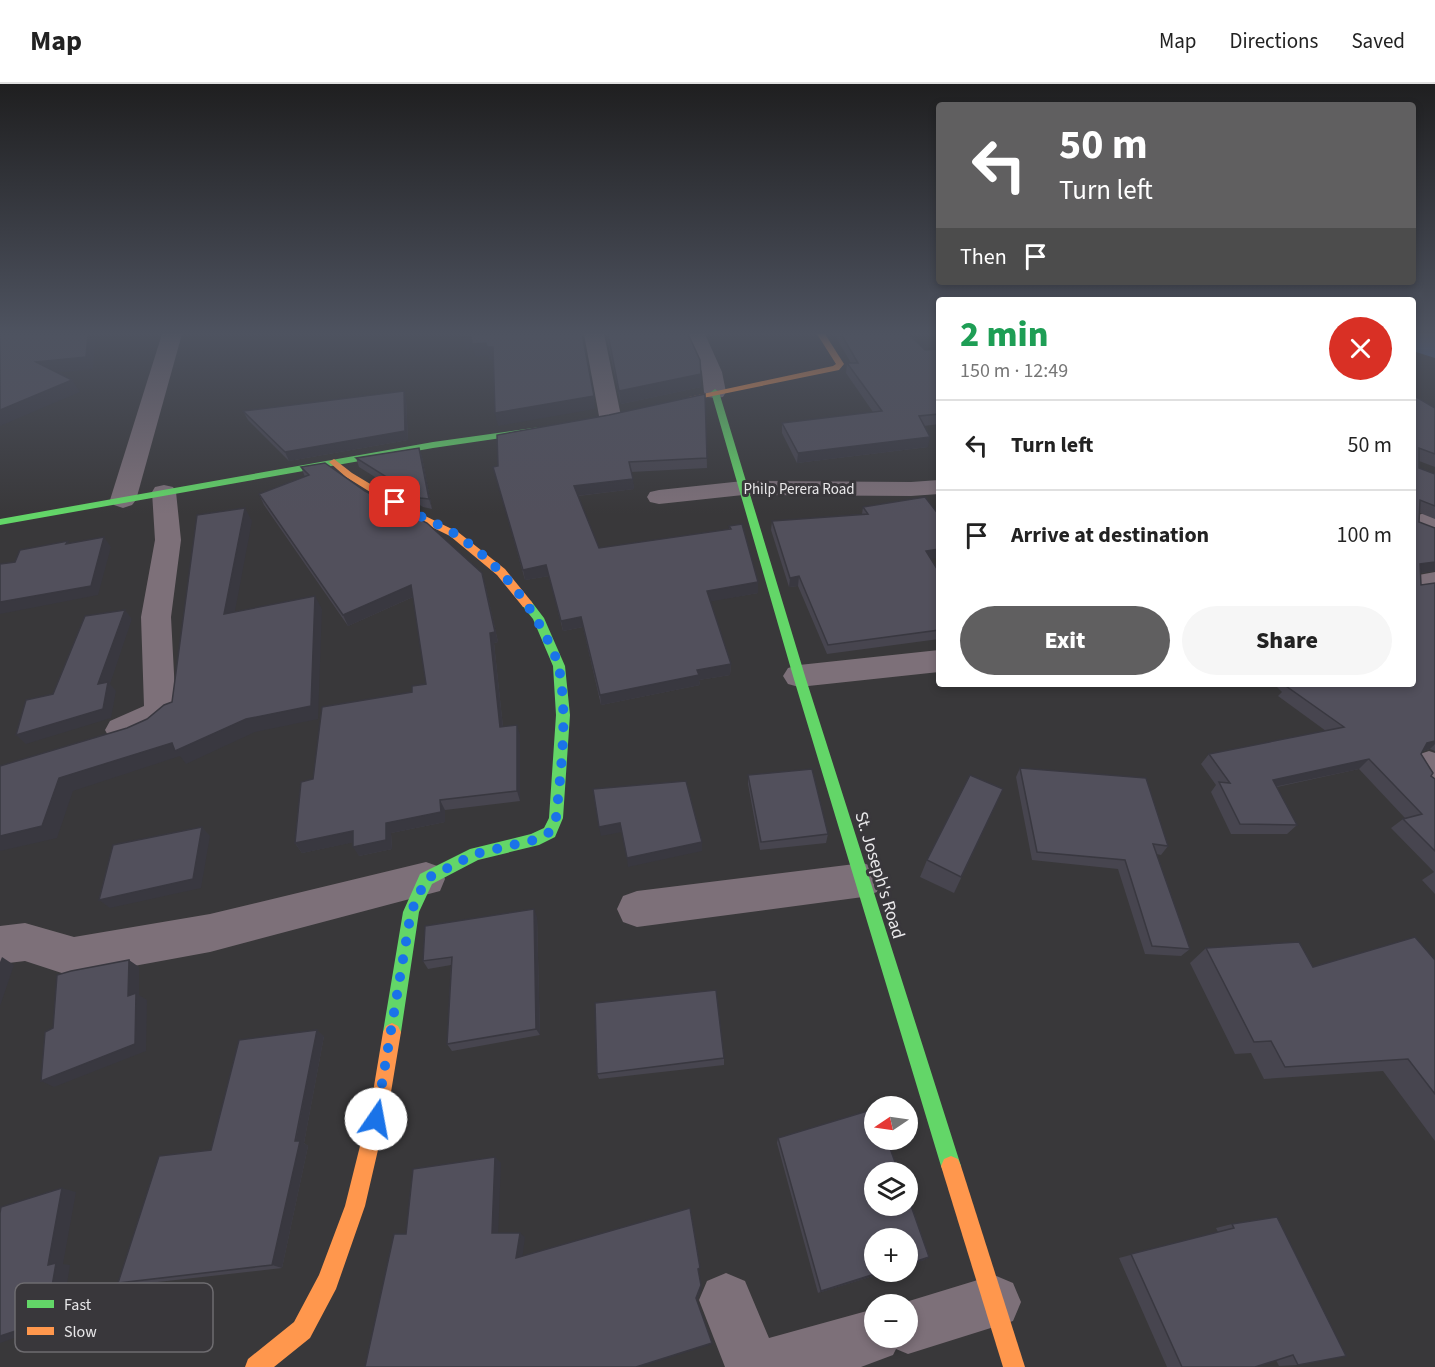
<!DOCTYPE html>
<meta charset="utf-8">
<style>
:root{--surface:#fff;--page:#f6f6f6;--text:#222;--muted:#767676;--line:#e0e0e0;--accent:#605f60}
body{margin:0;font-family:"Source Sans 3",sans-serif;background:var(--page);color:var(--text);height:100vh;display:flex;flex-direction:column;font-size:22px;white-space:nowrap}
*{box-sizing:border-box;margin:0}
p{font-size:20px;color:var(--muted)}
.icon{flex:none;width:33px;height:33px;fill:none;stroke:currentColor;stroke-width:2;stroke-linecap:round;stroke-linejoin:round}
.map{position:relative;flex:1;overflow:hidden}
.panel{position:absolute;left:936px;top:213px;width:480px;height:390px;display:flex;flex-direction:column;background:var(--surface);border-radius:6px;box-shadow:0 3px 9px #0003}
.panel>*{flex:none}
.banner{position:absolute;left:936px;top:18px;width:480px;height:183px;border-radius:6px;box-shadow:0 3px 9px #0003;background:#605f60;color:#fff;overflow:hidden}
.needle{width:39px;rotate:257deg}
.fabs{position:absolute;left:864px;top:1012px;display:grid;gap:12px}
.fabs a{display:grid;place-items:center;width:54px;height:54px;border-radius:50%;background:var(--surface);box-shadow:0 3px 9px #0003;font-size:30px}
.pin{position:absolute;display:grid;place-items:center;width:51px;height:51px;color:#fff;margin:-26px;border-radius:12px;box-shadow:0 3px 9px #0006}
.me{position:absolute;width:66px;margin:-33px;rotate:12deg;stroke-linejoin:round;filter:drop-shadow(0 0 4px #0008)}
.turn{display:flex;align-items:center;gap:21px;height:126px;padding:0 24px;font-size:27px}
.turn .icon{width:78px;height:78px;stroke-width:2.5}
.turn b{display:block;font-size:42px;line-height:51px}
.then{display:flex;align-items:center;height:57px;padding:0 24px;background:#0003;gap:12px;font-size:22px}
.round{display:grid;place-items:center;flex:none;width:63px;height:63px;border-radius:32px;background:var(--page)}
.overview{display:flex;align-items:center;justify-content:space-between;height:102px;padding:0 24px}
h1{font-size:36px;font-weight:800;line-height:45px;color:#1e9e55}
.primary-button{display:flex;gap:12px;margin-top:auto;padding:12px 24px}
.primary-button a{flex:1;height:69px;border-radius:36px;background:var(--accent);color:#fff;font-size:24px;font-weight:800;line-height:69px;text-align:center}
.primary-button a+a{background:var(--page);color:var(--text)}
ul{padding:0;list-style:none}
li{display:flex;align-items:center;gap:18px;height:90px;padding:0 24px;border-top:2px solid var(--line)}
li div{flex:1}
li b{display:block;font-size:22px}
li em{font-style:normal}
header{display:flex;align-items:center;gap:36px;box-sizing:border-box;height:84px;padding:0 30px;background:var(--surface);border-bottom:2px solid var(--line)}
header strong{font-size:28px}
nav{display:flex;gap:33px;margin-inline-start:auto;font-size:21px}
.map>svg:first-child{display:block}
</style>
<header>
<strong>Map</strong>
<nav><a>Map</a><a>Directions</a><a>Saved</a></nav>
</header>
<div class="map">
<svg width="1435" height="1283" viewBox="0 0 1435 1283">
<rect width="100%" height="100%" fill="#39383a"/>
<polygon fill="#466193" points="1413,250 1435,250 1435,274 1413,267"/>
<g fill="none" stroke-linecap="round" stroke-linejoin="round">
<g fill="#7d7079" fill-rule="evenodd">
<polygon points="162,250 182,250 136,416 132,421 123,424 114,421 110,416"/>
<polygon points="584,250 604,250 621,332 618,337 610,339 602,337 599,332"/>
<polygon points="685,250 705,250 722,288 726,308 723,313 715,314 707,313 704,308 702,288"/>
<polygon points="939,396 939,410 911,412 743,411 659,420 650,418 647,413 650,408 659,406 743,397 911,398"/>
<path d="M164,401L173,403L176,408L181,456L171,533L176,627C165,647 132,662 110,655L105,646L110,637L144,622L141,533L155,456L152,408L155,403Z"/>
<polygon points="1435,425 1435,443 1420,448 1413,446 1413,433"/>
<polygon points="1435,488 1435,506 1413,510 1413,492"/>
<polygon points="939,566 939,588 799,603 788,600 783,592 788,584 799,581"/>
<polygon points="1429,667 1435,669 1435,701 1423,697 1412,681 1417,671"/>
<polygon points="426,778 440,783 445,795 440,807 210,868 74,893 25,877 0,880 0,842 25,839 74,853 210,830"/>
<polygon points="863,779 877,784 882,796 877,808 863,813 637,843 623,838 617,825 623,812 637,807"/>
<polygon points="726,1189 745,1197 769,1254 874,1225 874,1254 908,1254 908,1221 896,1221 994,1191 1013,1199 1021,1218 1013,1237 908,1270 896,1265 893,1271 861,1283 725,1283 699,1216 707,1197"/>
</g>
<g fill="#63d668" fill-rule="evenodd">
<polygon points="715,305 719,308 805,592 961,1082 958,1089 951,1092 944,1089 941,1082 793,592 711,308"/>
<polygon points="540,343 543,344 543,348 433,364 0,441 0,435 433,358"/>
<polygon points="527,516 531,517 544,534 565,582 570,631 563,734 555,753 539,761 478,776 432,800 419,828 401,948 398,954 392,957 386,954 383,948 403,828 420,790 470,765 531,750 544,744 549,734 556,631 553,582 533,535 521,520"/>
</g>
<g fill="#ff974d" fill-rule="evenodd">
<polygon points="817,250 825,250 844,280 839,286 693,316 689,313 833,282 836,280"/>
<polygon points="334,375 352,389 417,428 458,448 505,485 531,517 533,520 531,523 523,523 497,491 450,452 409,432 346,393 329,378"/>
<polygon points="392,939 398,942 401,948 390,1014 365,1122 336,1205 310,1254 274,1283 245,1283 248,1275 294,1238 319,1191 345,1122 372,1014 383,948 386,942"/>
<polygon points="951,1072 958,1075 961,1082 1025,1283 1003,1283 941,1082 944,1075"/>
</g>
</g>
<g fill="#47454f">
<polygon points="606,250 688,250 701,303 621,320"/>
<polygon points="834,250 909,250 925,266 939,265 939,340 924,342 928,363 797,379 782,349 782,339 873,328 846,289 847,279 851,279"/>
<polygon points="705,310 707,384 631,388 634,405 578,412 599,464 729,445 729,442 758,498 758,509 710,517 731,580 730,591 699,596 700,601 601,621 583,543 563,547 549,492 525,496 496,393 498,382 609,331"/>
<polygon points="1413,311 1435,324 1435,383 1419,377 1419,384 1435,390 1435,435 1420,429 1419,438 1435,487 1420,489 1421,501 1435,499 1435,667 1430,665 1423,667 1421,670 1431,692 1435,695 1435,810 1422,796 1434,788 1391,744 1403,735 1405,734 1359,685 1277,703 1297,741 1287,750 1231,750 1211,708 1216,701 1201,680 1209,670 1326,647 1278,612 1282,608 1274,600 1413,600"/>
<polygon points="406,316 408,356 289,377 248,336 243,327"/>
<polygon points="419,364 422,373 432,425 423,423 359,383 356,374"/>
<polygon points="301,383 485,500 498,558 494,559 503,643 520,651 520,717 445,726 445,738 391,749 392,765 359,772 353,758 302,769 295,759 313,695 412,608 426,600 413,513 348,542 264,421 259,410 305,393"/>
<polygon points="863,423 931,475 939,488 939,555 827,570 798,502 789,503 771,446 772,437 862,430"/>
<polygon points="1020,684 1168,762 1161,771 1156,770 1190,865 1181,872 1145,870 1118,785 1032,776 1016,693"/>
<polygon points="748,691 828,750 826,759 760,766 748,700"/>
<polygon points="1003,705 954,809 920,793 927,776"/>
<polygon points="537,833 540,951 452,967 447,960 451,881 428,885 423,877"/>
<polygon points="1206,864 1313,883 1435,876 1435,1057 1383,987 1264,995 1251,969 1235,970 1190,879"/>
<polygon points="324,952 304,1059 308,1062 282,1184 131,1201 118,1199 211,1066"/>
<polygon points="724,974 724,981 599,995 597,990"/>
<polygon points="874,1025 874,1056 887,1056 899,1089 874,1089 874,1122 908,1122 908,1113 929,1173 924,1176 908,1181 908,1155 874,1155 874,1188 886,1188 818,1209 777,1059 778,1054"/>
<polygon points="1232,1140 1298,1281 1279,1282 1276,1276 1255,1283 1167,1283 1119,1174 1218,1148 1216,1144"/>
</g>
<g fill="#393840">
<polygon points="88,250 109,250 96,252 93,285 44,290 36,278"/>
<polygon points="471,252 493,263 495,275 489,276 488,271 475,273 473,264 466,265 463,253"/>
<polygon points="701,290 701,303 621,320 619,307"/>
<polygon points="72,296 80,308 0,342 0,326"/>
<polygon points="404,307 406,316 408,356 289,377 285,368"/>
<polygon points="594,312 595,325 498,342 495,329"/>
<polygon points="930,353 928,363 797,379 798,369"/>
<polygon points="419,364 422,373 432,425 429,415"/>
<polygon points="633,395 634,405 576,412 574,402"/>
<polygon points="245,424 252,437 232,543 224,530"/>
<polygon points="104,453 111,463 98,511 0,530 0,518"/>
<polygon points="939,465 939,474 923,476 926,467"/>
<polygon points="1435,478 1435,487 1413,490 1420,480"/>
<polygon points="546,481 549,492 525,496 523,486"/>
<polygon points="482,489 498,558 494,559 504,653 500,643"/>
<polygon points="799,492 798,502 789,503 790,494"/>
<polygon points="758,498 758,509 708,518 707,507"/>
<polygon points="411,501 415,512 348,542 343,531"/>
<polygon points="315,512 322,525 318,635 255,648 186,680 180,672 73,707 57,754 0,767 0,752 59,694 172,659"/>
<polygon points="125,526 132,535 110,600 116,607 111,634 26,660 16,651 98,600"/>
<polygon points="581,533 583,543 563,547 561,537"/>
<polygon points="731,580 730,591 699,596 700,601 601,621 600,611 697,586"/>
<polygon points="517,641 520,651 520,717 517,707"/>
<polygon points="1435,657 1435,660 1430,665 1416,669 1427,659"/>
<polygon points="1369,675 1359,685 1264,705 1273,696"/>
<polygon points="440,716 445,726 445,738 391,749 392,765 359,772 353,763 386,739"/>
<polygon points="620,739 622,748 601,752 599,743"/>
<polygon points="202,743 210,752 201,804 110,824 99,816"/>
<polygon points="353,747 360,757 302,769 295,759"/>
<polygon points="702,758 702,767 628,783 627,774"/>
<polygon points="534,825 537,833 540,951 536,945"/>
<polygon points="2,873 14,881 0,922 0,878"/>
<polygon points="129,876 139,883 139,911 147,916 146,967 54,1003 41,997 128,912"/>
<polygon points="317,946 324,952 304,1059 308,1062 282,1184 272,1181"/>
<polygon points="495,1073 501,1079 498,1153 492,1149"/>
<polygon points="62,1104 76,1108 63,1180 70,1181 61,1238 0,1259 0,1252 48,1181"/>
<polygon points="520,1149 525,1153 522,1177 516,1174"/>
<polygon points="929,1173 924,1176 908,1181 908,1180"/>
<polygon points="881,1188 886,1188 818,1209 821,1207"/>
<polygon points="701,1201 702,1204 697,1217 696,1214"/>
<polygon points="712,1259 713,1260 640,1283 636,1283"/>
</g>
<g fill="#52505c" stroke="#393840" stroke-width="1.5">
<polygon points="0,250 88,250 86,273 36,278 72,296 0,326"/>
<polygon points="463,250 582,250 594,312 495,329 493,263 487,263 486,259 472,260 471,252 463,253"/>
<polygon points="608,250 688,250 700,276 701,290 619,307"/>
<polygon points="841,250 909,250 925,266 939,265 939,330 919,332 930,353 798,369 782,339 882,327 847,279 858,279"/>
<polygon points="404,307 405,347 285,368 243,327"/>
<polygon points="705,310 707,374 629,378 633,395 574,402 599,464 731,445 729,442 742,440 758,498 707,507 731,580 697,586 699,591 600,611 581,533 561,537 546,481 523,486 493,383 498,382 497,351 609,331"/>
<polygon points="1413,311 1435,324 1435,370 1419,364 1419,384 1435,390 1435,422 1420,416 1419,438 1435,444 1435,478 1420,480 1421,501 1435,499 1435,657 1427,659 1421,670 1433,689 1431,692 1435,695 1435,767 1403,735 1422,730 1369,675 1273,696 1297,741 1240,740 1219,698 1230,699 1209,670 1344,643 1286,602 1290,600 1413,600"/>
<polygon points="419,364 429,415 420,414 356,374"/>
<polygon points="325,379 365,407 427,439 482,489 495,548 490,549 500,643 517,641 517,707 440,716 441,728 386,739 386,756 353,763 353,747 295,759 301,698 313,695 322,623 412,608 412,602 426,600 411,501 343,531 259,410 309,391 301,383"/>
<polygon points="925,413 939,431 939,465 926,467 939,488 939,546 828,561 799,492 790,494 772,437 868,430 863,423"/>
<polygon points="245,424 224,530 315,512 311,622 246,635 175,667 172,659 59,694 42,742 0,752 0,682 127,644 147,635 164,621 172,618 197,431"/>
<polygon points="104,453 91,502 0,518 0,480 15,478 20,466 68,457 66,460"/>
<polygon points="125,526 98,600 108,598 103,625 16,651 26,616 53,610 85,532"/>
<polygon points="1020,684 1146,694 1168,762 1153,760 1190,865 1152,862 1125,776 1037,768"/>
<polygon points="812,685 828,750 761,758 748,691"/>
<polygon points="970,691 1003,705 961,793 927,776"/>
<polygon points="686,697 702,758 627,774 620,739 599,743 593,705"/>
<polygon points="202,743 193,795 99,816 113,761"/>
<polygon points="534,825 536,945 447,960 452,873 423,877 425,842"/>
<polygon points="1415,853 1435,876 1435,1010 1408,975 1285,983 1271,957 1254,958 1206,864 1299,858 1313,883"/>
<polygon points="129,876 128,912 136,909 135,960 41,997 45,948 53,944 57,891 71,887"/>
<polygon points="716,906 724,974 597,990 595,919"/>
<polygon points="317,946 295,1057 300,1057 272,1181 118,1199 159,1072 211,1066 239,956"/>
<polygon points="874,1025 874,1056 887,1056 899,1089 874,1089 874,1122 908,1122 908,1113 929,1173 908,1180 908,1155 874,1155 874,1188 881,1188 821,1207 778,1054"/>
<polygon points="495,1073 492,1149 520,1149 516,1174 690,1124 700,1184 698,1185 701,1201 696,1214 712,1259 636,1283 365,1283 394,1150 406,1150 413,1085"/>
<polygon points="62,1104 48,1181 56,1179 46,1237 0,1252 0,1129 1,1123"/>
<polygon points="1277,1133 1346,1272 1298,1281 1293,1271 1255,1283 1182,1283 1131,1170 1234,1144 1232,1140"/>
</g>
<linearGradient id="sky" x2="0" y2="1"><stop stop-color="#1f1f20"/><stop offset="0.58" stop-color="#4e5360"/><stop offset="1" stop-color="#4e5360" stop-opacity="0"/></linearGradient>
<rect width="1435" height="430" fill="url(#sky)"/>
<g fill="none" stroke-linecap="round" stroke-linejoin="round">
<path stroke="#1a73e8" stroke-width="10" stroke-dasharray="0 18" d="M376,1035L411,828L426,795L475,770L534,756L550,748L556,734C561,685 568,633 559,584C558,577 554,570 551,563C530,517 497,478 455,450C436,438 414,431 395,418"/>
</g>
<g text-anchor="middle" stroke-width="6" stroke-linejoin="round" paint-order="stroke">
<g font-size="15" fill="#e9e8ea" stroke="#39373b">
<text x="799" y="410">Philp Perera Road</text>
</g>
<g font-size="18" fill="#e9e8ea" stroke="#39373b">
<text transform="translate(880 791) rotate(73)" y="6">St. Joseph's Road</text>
</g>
</g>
<rect x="15" y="1199" width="198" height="69" rx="9" fill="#39373b" stroke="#6e6c70" stroke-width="1.5"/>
<rect x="27" y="1216" width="27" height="8" fill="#63d668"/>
<rect x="27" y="1243" width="27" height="8" fill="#ff974d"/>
<g font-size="16" fill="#e9e8ea">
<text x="64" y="1226">Fast</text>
<text x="64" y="1253">Slow</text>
</g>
</svg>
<div class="fabs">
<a><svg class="needle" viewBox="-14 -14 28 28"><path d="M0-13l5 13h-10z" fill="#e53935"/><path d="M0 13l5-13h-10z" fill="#767676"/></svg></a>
<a><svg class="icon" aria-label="layers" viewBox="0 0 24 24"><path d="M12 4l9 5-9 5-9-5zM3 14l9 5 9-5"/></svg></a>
<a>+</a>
<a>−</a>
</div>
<div class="pin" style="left:395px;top:418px;background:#d93025"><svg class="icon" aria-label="arrive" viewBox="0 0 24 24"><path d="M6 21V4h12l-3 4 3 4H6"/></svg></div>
<svg class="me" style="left:376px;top:1035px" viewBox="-20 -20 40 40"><circle r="19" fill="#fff"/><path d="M0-13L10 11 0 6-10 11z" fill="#1a73e8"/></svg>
<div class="banner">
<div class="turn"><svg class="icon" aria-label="left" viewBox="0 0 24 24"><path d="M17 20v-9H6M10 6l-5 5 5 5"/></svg><div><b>50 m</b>Turn left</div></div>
<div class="then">Then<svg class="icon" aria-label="arrive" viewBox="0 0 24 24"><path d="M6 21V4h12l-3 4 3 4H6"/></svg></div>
</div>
<section class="panel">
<div class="overview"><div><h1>2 min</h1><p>150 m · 12:49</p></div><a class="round" style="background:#d93025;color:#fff"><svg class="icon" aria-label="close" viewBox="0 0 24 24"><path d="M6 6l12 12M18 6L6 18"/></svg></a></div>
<ul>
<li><svg class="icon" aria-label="left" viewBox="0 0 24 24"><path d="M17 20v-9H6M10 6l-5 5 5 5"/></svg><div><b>Turn left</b></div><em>50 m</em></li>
<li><svg class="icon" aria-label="arrive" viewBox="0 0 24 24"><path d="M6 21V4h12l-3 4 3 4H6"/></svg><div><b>Arrive at destination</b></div><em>100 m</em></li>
</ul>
<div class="primary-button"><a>Exit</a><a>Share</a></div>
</section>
</div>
